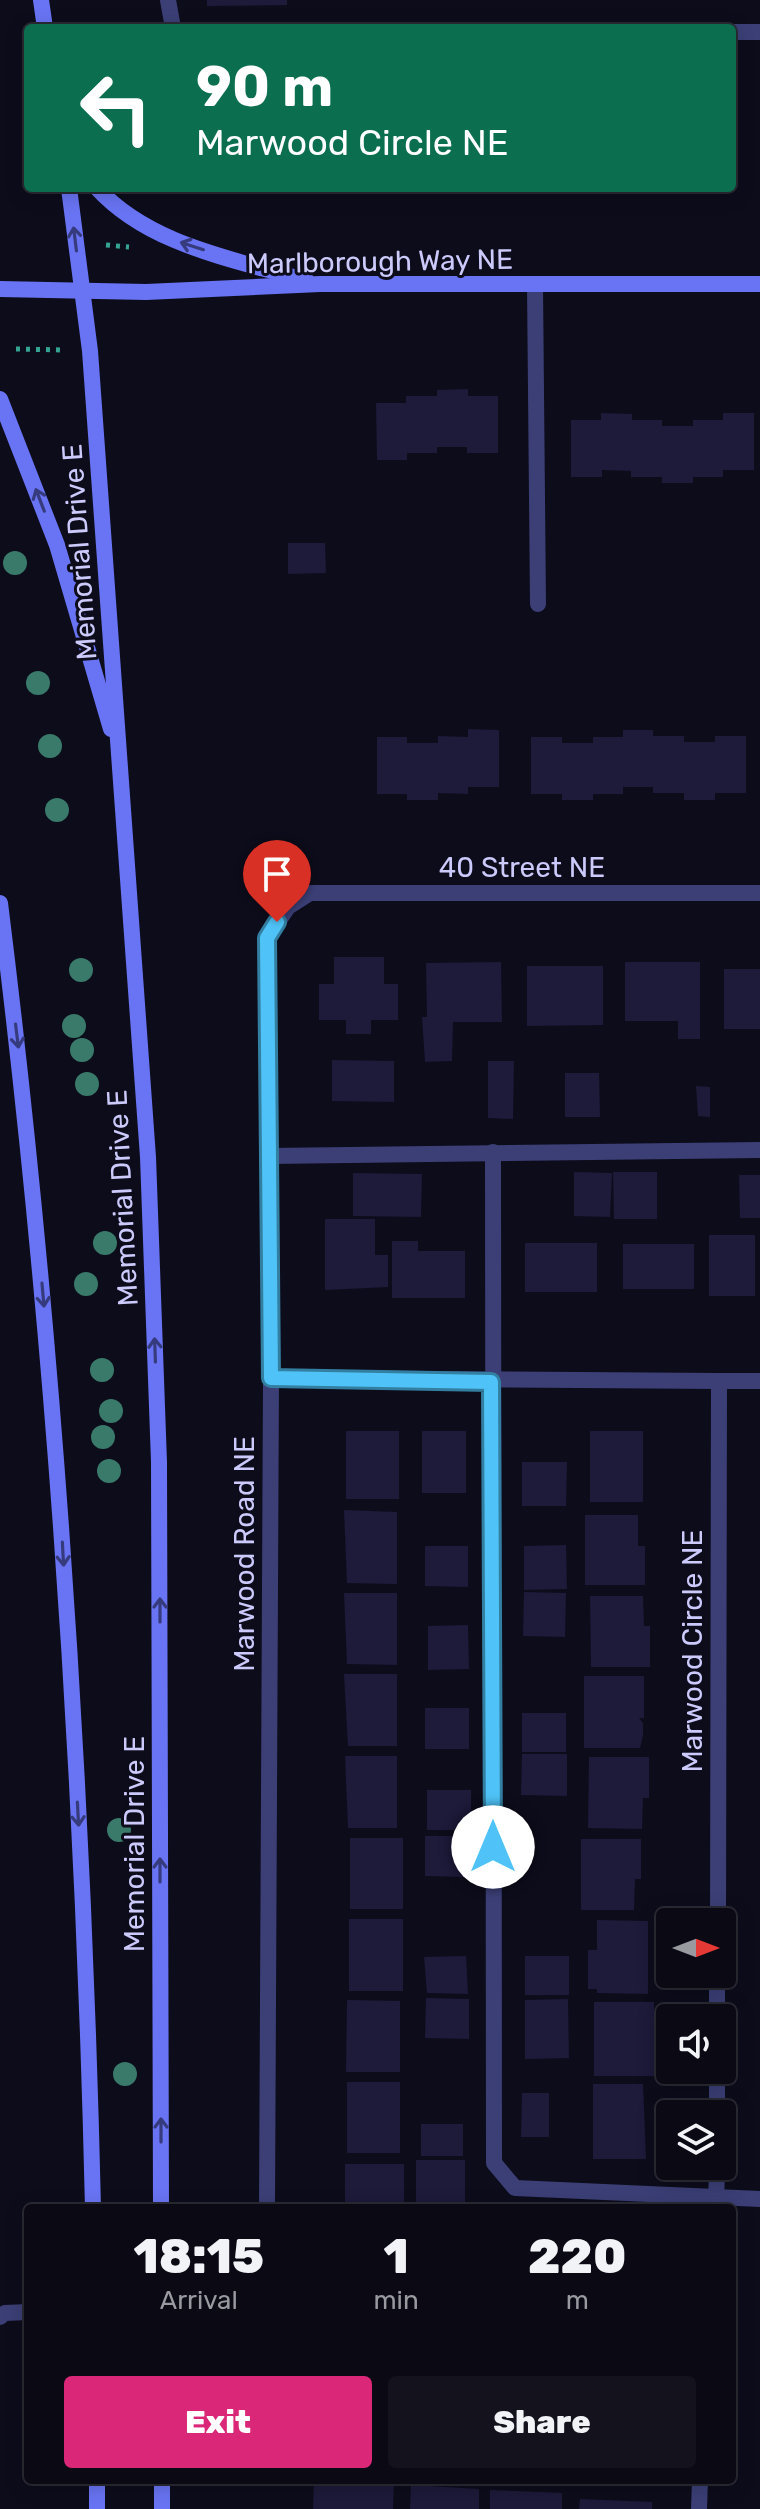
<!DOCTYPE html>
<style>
:root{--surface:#0a0914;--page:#13121d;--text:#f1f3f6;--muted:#999aa0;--line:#2a2a34;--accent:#db2777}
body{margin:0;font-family:Rubik,sans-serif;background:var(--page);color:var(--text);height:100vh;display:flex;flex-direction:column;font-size:30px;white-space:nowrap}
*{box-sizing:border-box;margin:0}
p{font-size:26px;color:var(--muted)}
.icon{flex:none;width:44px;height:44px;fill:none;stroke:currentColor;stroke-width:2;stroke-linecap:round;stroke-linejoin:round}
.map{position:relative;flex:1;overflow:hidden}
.sheet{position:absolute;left:24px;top:2204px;width:712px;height:280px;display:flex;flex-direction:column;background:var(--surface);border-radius:8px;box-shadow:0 4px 20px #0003,0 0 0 2px var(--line)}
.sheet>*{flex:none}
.top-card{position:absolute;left:24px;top:24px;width:712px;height:168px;border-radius:8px;box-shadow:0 4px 20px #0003,0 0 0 2px var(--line);background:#0b6e4f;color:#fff;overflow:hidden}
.needle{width:52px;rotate:90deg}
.buttons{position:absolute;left:656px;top:1908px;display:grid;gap:16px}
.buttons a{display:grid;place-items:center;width:80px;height:80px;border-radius:8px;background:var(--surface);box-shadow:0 4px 20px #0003,0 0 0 2px var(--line);font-size:40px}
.pin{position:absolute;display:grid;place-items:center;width:68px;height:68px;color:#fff;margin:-82px -34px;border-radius:50% 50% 50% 0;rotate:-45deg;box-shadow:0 0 8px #0007}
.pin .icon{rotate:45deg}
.me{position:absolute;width:88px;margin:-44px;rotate:0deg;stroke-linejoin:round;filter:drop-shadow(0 0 6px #0008)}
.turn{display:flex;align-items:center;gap:28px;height:168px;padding:0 40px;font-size:36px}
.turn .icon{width:104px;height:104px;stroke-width:2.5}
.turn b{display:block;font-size:56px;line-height:68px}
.eta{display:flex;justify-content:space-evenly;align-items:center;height:136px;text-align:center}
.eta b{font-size:48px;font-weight:800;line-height:56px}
.action{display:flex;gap:16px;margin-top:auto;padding:16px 40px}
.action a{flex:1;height:92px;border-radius:8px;background:var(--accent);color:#fff;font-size:32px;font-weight:800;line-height:92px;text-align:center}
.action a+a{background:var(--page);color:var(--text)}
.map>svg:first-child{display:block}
</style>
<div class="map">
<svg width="760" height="2509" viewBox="0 0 760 2509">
<rect width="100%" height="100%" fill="#0d0c1b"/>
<g fill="#1d1a3a">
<polygon points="207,0 287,0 287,5 207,6"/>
<polygon points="468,389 468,396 498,396 498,453 467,453 467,447 437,447 437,453 407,453 407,460 377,460 376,403 406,403 406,396 437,396 437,390"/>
<polygon points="601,413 632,414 632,420 662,420 662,426 693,426 693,420 723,420 723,413 754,413 754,470 723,470 723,477 693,477 693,483 662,483 662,477 631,477 631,471 602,470 602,477 571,477 571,420 601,420"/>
<polygon points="288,543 325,543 326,573 288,574"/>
<polygon points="468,729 499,730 499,787 468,787 468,794 438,793 438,800 407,800 407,794 377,794 377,737 407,737 407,743 438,743 438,736 468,737"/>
<polygon points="623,730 653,730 653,736 684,736 684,742 715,742 715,736 746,736 746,793 715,793 715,800 684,800 684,793 653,793 653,787 623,787 623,794 593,794 593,800 562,800 562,794 531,794 531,737 562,737 562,743 593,743 593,737 623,737"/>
<polygon points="334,957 384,957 384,984 398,984 398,1020 371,1020 371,1034 346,1034 346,1020 319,1020 319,984 334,984"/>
<polygon points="501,962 502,1022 453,1022 452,1061 425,1062 422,1017 427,1017 426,963"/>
<polygon points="625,962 700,962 700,1039 678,1039 678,1021 625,1021"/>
<polygon points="527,966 603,966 603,1025 527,1026"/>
<rect x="724" y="969" width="36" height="60"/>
<polygon points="332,1060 394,1061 394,1102 332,1101"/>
<polygon points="488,1061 514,1061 513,1119 488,1118"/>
<polygon points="565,1073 599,1073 600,1117 565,1117"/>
<polygon points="696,1086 710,1087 710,1117 698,1116"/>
<polygon points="574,1172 612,1173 610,1217 574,1216"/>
<polygon points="613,1172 657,1172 657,1219 614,1219"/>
<polygon points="353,1173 422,1174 421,1217 353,1216"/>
<polygon points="739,1175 760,1175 760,1218 740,1218"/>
<polygon points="325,1219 375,1219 375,1255 388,1255 388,1287 325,1290"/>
<rect x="709" y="1235" width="46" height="61"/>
<polygon points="392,1241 418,1241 418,1251 465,1251 465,1298 392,1298"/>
<rect x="525" y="1243" width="72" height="49"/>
<rect x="623" y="1244" width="71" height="45"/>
<rect x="346" y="1431" width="53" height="68"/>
<rect x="422" y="1431" width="44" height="62"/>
<rect x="590" y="1431" width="53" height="71"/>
<polygon points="522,1462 567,1462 566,1506 522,1506"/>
<polygon points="344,1510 397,1512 397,1584 347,1583"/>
<polygon points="585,1515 638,1515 638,1546 645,1546 645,1585 585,1585"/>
<polygon points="566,1545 567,1589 524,1590 524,1546"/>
<polygon points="425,1546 468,1546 468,1587 425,1586"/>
<polygon points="524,1592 566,1593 565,1637 523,1636"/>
<polygon points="344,1593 397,1593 397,1665 347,1664"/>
<polygon points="590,1596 643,1596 644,1626 650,1626 650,1667 591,1667"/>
<polygon points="468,1625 469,1669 428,1670 428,1626"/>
<polygon points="344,1674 397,1674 397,1746 348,1746"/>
<polygon points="584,1676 644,1676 644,1718 639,1718 643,1723 643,1735 640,1748 584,1748"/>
<rect x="425" y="1708" width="44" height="41"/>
<rect x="522" y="1713" width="44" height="39"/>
<polygon points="522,1754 567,1754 567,1796 521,1795"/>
<polygon points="345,1756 397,1756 397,1828 348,1828"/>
<polygon points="589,1757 649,1757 649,1798 643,1798 642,1829 588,1828"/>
<rect x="427" y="1790" width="44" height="40"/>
<polygon points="425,1836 468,1836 468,1877 425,1876"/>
<rect x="350" y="1838" width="53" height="71"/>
<polygon points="581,1839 641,1839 641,1879 635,1879 634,1910 581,1910"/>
<rect x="349" y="1919" width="54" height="72"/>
<polygon points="597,1920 648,1921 648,1994 597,1993 597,1989 588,1989 588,1950 597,1950"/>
<polygon points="466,1956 468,1994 427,1993 424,1957"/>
<rect x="525" y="1956" width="44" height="39"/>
<polygon points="426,1998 469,1999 469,2039 425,2038"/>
<polygon points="568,1999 569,2058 525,2059 525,2000"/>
<polygon points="347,2000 400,2001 400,2072 346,2072"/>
<rect x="594" y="2002" width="60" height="74"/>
<rect x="347" y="2082" width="53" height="71"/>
<polygon points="593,2084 643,2084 646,2159 593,2159"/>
<polygon points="522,2093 549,2093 549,2137 521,2137"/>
<rect x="421" y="2124" width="42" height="32"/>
<rect x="416" y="2160" width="49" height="42"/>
<polygon points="345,2164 404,2164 404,2208 352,2208 352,2203 345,2203"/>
<polygon points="314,2480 394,2480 393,2509 313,2509"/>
<polygon points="411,2485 479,2489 479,2509 410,2509"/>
<polygon points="490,2490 562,2493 562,2509 490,2509"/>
<polygon points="580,2499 652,2502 652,2509 579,2509"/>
</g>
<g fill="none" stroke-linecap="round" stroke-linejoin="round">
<g stroke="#35a492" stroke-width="5" stroke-dasharray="4 6" stroke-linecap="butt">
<polyline points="106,245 129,247"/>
<polyline points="16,349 66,350"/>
</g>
<g stroke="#3b3f76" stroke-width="16">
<polyline points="168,0 173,28"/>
<polyline points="732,32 760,32"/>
<polyline points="535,285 538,604"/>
<polyline points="493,1152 494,2163 515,2188 760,2199"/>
<polyline points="269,1156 760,1150"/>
<polyline points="0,2317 5,2313 28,2312"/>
</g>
<g stroke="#3b3f76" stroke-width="16">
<polyline points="271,1378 719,1381"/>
<polyline points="718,1922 719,1381 760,1381"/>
<polyline points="717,2018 717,1974"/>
<polyline points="717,2114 717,2070"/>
<polyline points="267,2208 271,1378 267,938 288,907 310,893 760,893"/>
<polyline points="716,2208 717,2166"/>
<polyline points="699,2509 700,2480"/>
</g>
<g stroke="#6974f4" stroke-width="16">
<polyline points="41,0 45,28"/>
<polyline points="69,188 90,351 148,1157 159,1462 161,2208"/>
<path d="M97,188C150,246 235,259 307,281"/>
<polyline points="0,289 146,292 320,284 760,284"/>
<polyline points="0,399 57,545 111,729"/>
<path d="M0,903C54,1336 83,1772 93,2208"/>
<polyline points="97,2480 97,2509"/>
<polyline points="162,2480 162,2509"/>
</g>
</g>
<g fill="#397a6a">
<circle cx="15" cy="563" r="12"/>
<circle cx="38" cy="683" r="12"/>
<circle cx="50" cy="746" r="12"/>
<circle cx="57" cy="810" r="12"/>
<circle cx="81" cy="970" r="12"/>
<circle cx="74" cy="1026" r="12"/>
<circle cx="82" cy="1050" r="12"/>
<circle cx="87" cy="1084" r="12"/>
<circle cx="105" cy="1243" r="12"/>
<circle cx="86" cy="1284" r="12"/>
<circle cx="102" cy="1370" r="12"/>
<circle cx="111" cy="1411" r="12"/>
<circle cx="103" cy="1437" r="12"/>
<circle cx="109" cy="1471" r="12"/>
<circle cx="119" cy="1830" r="12"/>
<circle cx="125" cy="2074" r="12"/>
</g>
<defs><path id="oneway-shaft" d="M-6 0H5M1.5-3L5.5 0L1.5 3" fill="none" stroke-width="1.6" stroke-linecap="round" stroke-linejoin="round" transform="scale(2)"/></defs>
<g stroke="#363b7d">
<use href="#oneway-shaft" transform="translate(75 239) rotate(-97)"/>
<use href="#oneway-shaft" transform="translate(192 246) rotate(-162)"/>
<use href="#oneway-shaft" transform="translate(40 500) rotate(-111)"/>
<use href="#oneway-shaft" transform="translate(17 1036) rotate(83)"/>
<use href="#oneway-shaft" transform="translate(43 1295) rotate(85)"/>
<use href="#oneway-shaft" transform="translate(155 1350) rotate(-92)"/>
<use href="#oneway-shaft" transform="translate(63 1554) rotate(87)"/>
<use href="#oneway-shaft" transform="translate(160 1610) rotate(-90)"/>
<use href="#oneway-shaft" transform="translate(78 1814) rotate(87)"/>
<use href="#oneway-shaft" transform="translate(160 1870) rotate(-90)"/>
<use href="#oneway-shaft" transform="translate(161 2130) rotate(-90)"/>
</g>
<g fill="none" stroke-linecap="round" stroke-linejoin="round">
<g stroke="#337fa1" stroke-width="20">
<polyline id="route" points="277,922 267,938 271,1378 491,1382 493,1847"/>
</g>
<use href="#route" stroke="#4fc3f7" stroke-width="14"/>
</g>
<g text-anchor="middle" stroke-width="6" stroke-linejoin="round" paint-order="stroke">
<g font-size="28" fill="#cbcafb" stroke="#0d0c1b">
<text transform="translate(380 261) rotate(-1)" y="10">Marlborough Way NE</text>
<text transform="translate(79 552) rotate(-94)" y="10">Memorial Drive E</text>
<text x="522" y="877">40 Street NE</text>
<text transform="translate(122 1198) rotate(-93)" y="10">Memorial Drive E</text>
<text transform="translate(244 1554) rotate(-90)" y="10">Marwood Road NE</text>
<text transform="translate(692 1651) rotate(-90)" y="10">Marwood Circle NE</text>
<text transform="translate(134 1844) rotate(-90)" y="10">Memorial Drive E</text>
</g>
</g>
</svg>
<div class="buttons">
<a><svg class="needle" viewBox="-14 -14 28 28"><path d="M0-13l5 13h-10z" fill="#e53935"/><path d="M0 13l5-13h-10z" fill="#999aa0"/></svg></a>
<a><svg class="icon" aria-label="sound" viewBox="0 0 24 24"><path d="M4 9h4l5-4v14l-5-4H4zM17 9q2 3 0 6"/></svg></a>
<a><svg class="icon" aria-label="layers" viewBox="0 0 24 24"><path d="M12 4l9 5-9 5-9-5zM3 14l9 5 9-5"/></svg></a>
</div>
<div class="pin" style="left:277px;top:922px;background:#d93025"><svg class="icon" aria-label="arrive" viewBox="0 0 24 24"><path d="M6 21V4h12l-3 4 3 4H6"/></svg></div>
<svg class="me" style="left:493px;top:1847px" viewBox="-20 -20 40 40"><circle r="19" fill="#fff"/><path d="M0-13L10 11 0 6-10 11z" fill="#4fc3f7"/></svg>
<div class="top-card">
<div class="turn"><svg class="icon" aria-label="left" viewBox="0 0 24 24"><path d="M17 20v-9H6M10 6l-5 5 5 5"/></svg><div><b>90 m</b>Marwood Circle NE</div></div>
</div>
<section class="sheet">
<div class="eta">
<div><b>18:15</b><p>Arrival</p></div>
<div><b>1</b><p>min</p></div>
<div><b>220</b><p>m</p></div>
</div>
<div class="action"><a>Exit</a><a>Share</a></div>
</section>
</div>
